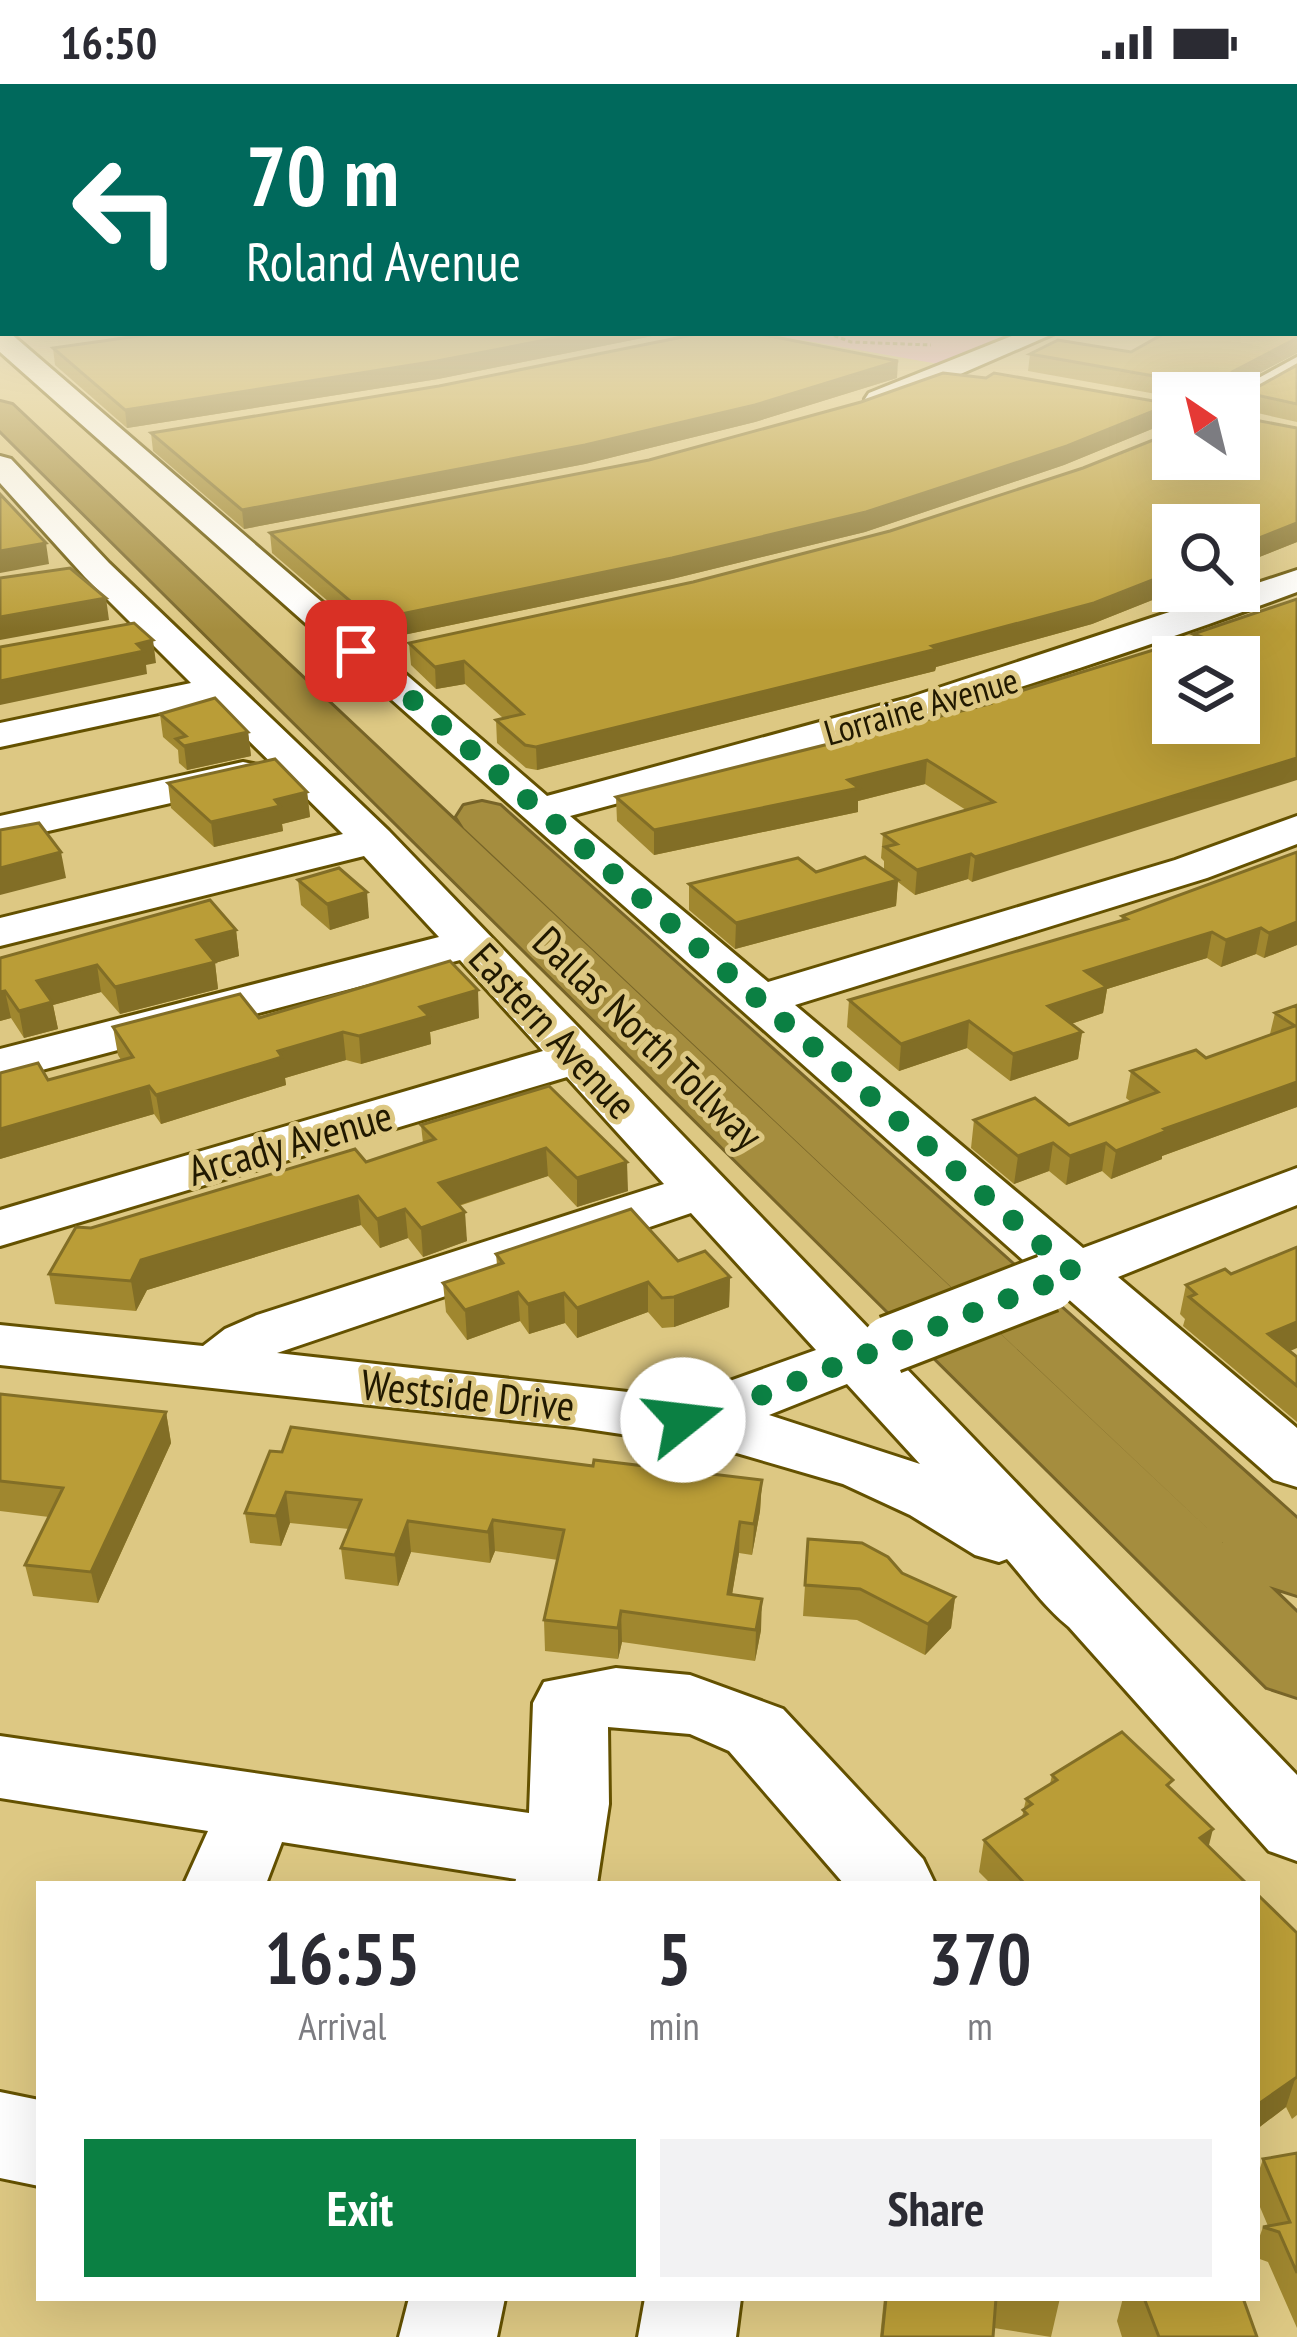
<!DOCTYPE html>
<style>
:root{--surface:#fff;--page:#f2f2f3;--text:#2b2b33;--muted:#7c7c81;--accent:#0b8043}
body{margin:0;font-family:"PT Sans Narrow",sans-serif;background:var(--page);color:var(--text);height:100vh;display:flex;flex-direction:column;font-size:45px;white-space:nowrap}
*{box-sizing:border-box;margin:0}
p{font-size:39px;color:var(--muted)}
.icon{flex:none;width:66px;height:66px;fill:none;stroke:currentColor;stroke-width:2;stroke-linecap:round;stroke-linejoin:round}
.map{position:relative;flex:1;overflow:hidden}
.sheet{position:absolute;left:36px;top:1797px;width:1224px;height:420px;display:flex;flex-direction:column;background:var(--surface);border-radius:0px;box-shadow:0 12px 48px #0002}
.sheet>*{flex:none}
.hud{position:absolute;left:0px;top:0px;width:1299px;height:252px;box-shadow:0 12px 48px #0002;background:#00695c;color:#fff;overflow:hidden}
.needle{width:78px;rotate:325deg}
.fabs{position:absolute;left:1152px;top:288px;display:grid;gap:24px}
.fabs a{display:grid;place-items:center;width:108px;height:108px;border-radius:0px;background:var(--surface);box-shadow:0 12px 48px #0002;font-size:60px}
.pin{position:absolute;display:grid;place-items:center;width:102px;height:102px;color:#fff;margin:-51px;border-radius:24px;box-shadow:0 6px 18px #0006}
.me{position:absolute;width:132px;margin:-66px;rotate:74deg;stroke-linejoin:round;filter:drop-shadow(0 0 9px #0008)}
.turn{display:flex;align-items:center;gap:42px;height:252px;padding:0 48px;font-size:54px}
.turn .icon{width:156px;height:156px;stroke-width:2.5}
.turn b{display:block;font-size:84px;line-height:102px}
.eta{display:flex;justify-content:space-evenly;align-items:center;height:204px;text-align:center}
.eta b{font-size:72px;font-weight:700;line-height:84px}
.primary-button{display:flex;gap:24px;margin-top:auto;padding:24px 48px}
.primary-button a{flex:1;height:138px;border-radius:0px;background:var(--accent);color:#fff;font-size:48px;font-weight:700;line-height:138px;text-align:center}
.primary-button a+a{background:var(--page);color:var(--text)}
.status{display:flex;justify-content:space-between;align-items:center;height:84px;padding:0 60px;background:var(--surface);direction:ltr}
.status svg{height:33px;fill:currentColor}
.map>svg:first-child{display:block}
</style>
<div class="status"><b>16:50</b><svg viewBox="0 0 49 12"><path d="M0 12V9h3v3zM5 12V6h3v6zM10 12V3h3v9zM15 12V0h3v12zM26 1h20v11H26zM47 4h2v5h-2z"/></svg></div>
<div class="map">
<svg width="1297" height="2253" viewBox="0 0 1297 2253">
<rect width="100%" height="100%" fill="#ddc883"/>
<polygon fill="#ef9ae2" points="762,249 1033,249 950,282"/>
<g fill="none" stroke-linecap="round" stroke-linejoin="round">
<g stroke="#645100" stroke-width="6">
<g id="minor">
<path d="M0,246L10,249L547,712L908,614L1297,486V508C1059,597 816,667 570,732L768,898L1175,776L1297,732V760L1207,794L795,921L1083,1164L1297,1084V1121L1118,1193L1297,1344V1403L1274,1396L1066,1213L1048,1218L1027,1212L1018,1199L1032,1184L0,268Z"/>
<polygon points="1019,249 1055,249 889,321 879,323 865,315 869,309"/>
<polygon points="1297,273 1297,292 1239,324 1239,309 1231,309"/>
<path d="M0,372L11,375L109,479L389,747L870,1246L888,1241L910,1247L919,1261L910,1275L901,1279L1297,1691V1777L1269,1767L1069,1543C1043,1522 1029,1500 1007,1475L999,1478L975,1471L910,1431L843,1400L723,1365L574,1343L0,1281V1241L203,1262L225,1245L257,1231L664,1100L567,993L0,1162V1126L543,967L460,876L0,997V965L439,853L364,772L0,862V834L343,750L210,618L0,663V639L191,599L85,493L0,399ZM691,1129L816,1266L682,1314L277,1269ZM847,1300L920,1380L769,1331Z"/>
<polygon points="243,678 258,681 264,690 258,699 0,758 0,732"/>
<polygon points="616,1584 690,1591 783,1625 923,1775 935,1800 844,1800 729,1667 690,1650 608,1643 609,1720 597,1800 515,1800 516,1795 282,1758 266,1800 184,1800 208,1747 0,1714 0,1652 529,1729 533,1619 544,1598"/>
<polygon points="0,2008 39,2016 39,2102 0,2094"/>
<polygon points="409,2214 505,2214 497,2253 399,2253"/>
<polygon points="645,2214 741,2214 736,2253 638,2253"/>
</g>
</g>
<g stroke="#776428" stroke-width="6">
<polygon id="highway" points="0,318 12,321 1223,1459 464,744 457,733 464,722 482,718 500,722 1297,1435 1297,1511 1269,1502 1297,1529 1297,1613 1267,1603 0,346"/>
</g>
<polyline stroke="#786a3d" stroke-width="3" stroke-dasharray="4.5 3" stroke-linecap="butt" points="827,249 851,258 931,261"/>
<use href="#minor" fill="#fff" fill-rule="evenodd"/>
<use href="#highway" fill="#a58d3e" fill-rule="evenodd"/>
<g stroke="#645100" stroke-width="62" stroke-linecap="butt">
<polyline id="minor-bridge" points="890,1260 1048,1199"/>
</g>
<use href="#minor-bridge" stroke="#fff" stroke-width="56"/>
</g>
<g fill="#a0872f">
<polygon points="159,249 667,249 438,295 127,344 55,281 53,264"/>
<polygon points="1131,268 1297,269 1238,300 1238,309 1173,309 1173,313 1028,287 1030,270"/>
<polygon points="1297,281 1297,338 1244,326 1247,309"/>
<polygon points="897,294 755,338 585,380 244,445 153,367 151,349"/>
<polygon points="1239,333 1297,344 1297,458 1239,481 1239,441 1173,441 1173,507 1175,507 1092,540 936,583 935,587 537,686 526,684 497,659 496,636 503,634 465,600 436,605 411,581 409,559 693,498 890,447 1083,384 1173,348 1173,375 1239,375"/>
<polygon points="1169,338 1064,381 865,448 672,495 384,555 375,547 365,549 272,469 270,449"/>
<polygon points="1297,515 972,798 968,795 915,811 898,798 896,822 735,865 689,826 689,800 816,788 884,786 884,777 881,774 883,750 966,726 925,700 858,717 858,728 654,771 617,737 616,713 985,621 985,618 1192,555 1193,550"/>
<polygon points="160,630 248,648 251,672 187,686 179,679 178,666 163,653"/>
<polygon points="168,699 307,708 310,733 282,740 283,747 214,763 171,724"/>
<polygon points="1297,768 1297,861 1264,874 1256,870 1221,883 1207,874 1107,905 1103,929 1071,940 1082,948 1078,975 1010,997 967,964 899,987 847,943 849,916 1121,837 1122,832"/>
<polygon points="298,796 369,834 330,846 301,821"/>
<polygon points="236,846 239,872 215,879 218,905 120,930 101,908 53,921 58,945 24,954 11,934 0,937 0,874"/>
<polygon points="1297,921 1297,1023 1162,1072 1162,1075 1111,1095 1102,1087 1066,1101 1049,1087 1014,1100 971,1064 974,1036 1069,1041 1131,1018 1126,1014 1131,987 1206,974 1270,950 1275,929"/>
<polygon points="259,934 479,934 430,948 431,960 361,980 346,976 285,994 286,1001 161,1040 154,1030 0,1075 0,989 48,996 121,976 118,971 113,943"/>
<polygon points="549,1002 628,1107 577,1123 548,1092 459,1122 467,1157 423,1173 408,1154 380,1164 361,1141 147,1206 136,1227 55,1220 49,1190 91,1144 366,1078 423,1059 421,1041"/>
<polygon points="496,1170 678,1177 730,1193 729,1223 674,1243 662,1244 648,1228 577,1254 565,1239 529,1250 520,1237 467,1256 446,1228 443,1199 497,1181"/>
<polygon points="1186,1201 1297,1273 1297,1338 1183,1242 1185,1235 1180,1230"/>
<polygon points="0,1310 166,1328 171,1359 98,1519 33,1512 25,1481 49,1433 0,1427"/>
<polygon points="270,1367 593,1382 762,1396 760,1427 752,1471 739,1469 732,1510 761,1546 755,1577 622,1558 618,1575 545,1567 544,1536 558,1476 495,1467 490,1479 411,1468 398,1502 345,1495 341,1464 349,1445 290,1439 281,1462 250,1459 245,1429"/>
<polygon points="808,1455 902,1489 955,1513 951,1544 925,1571 857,1536 803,1532"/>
<polygon points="1052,1691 1171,1705 1209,1762 1247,1800 991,1800 979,1788 984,1756 1022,1733 1026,1715 1050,1700"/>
<polygon points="1257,1810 1297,1849 1297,2031 1292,2035 1286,2023 1257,2045"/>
<polygon points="1297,2069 1297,2244 1268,2178 1257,2174 1257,2160 1263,2143 1268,2142 1257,2116 1257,2093 1263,2075"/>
<polygon points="884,2214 1060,2214 1051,2253 994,2244 993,2253 880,2253"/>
<polygon points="1123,2214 1243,2214 1257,2253 1122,2253 1117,2237"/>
</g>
<g fill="#826e26">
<polygon points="582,249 667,249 438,295 127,344 125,326"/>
<polygon points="1297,254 1297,269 1229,305 1232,288"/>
<polygon points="898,277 897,294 755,338 585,380 244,445 242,426"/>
<polygon points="1171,320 1169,338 1064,381 865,448 672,495 384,555 382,534"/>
<polygon points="1297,439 1297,458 1239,481 1239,462"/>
<polygon points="46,459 49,480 0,489 0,467"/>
<polygon points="1173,488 1173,507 1175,507 1092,540 936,583 935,587 537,686 536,663 932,562"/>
<polygon points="106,514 109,536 0,556 0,533"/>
<polygon points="374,526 375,547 365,549 363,528"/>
<polygon points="153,556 156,579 146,581 147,590 0,621 0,597"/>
<polygon points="464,577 465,600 436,605 435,583"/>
<polygon points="248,648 251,672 187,686 184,662"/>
<polygon points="1297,674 1297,696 972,798 975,773"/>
<polygon points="927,676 925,700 858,717 858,728 654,771 654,746"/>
<polygon points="307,708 310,733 282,740 283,747 214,763 211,738 275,716"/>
<polygon points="61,768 66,794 0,811 0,784"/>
<polygon points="971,770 968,795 915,811 917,786"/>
<polygon points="898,796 896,822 735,865 736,839"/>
<polygon points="367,808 369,834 330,846 327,820"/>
<polygon points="1297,838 1297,861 1264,874 1269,849"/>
<polygon points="1261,844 1256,870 1221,883 1226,856"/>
<polygon points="236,846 239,872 215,879 218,905 120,930 115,903 197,856"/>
<polygon points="1212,848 1207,874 1107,905 1103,929 1044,949 1048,922 1085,887"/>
<polygon points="97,881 101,908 53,921 58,945 24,954 19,927 37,897"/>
<polygon points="478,906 479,934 430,948 431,960 361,980 359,952 420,923"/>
<polygon points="5,907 11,934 0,937 0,908"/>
<polygon points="969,937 967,964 899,987 901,960"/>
<polygon points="343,948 346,976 285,994 286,1001 161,1040 156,1011 278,967"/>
<polygon points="1082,948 1078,975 1010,997 1013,970"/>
<polygon points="1297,998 1297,1023 1162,1072 1162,1075 1111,1095 1116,1067 1164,1045"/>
<polygon points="149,1002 154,1030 0,1075 0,1045"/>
<polygon points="1053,1059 1049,1087 1014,1100 1018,1072"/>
<polygon points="1106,1059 1102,1087 1066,1101 1070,1072"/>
<polygon points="546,1064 548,1092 441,1127 439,1099"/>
<polygon points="627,1078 628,1107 577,1123 577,1094"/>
<polygon points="358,1112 361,1141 147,1206 136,1227 131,1197 141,1176"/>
<polygon points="405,1125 408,1154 380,1164 377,1135"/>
<polygon points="465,1128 467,1157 423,1173 421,1144"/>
<polygon points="730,1193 729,1223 674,1243 674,1213"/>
<polygon points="648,1198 648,1228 577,1254 577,1224"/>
<polygon points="518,1208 520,1237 467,1256 465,1226"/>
<polygon points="564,1209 565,1239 529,1250 528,1220"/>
<polygon points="1297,1238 1297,1264 1268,1277 1268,1250"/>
<polygon points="166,1328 171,1359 98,1519 91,1488"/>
<polygon points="762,1396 760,1427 752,1471 754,1440"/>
<polygon points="286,1408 290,1439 281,1462 276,1432"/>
<polygon points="493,1436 495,1467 490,1479 488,1448"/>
<polygon points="408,1437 411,1468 398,1502 395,1471"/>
<polygon points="740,1438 739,1469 727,1541 728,1510"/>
<polygon points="955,1513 951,1544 925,1571 928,1540"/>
<polygon points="762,1515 761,1546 755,1577 756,1546"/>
<polygon points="621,1527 622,1558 618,1575 618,1544"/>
<polygon points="1213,1745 1205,1777 1200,1754"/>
<polygon points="1296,1992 1286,2023 1257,2045 1257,2021"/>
</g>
<g fill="#ba9d37" stroke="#826e26" stroke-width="3" fill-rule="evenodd">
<polygon points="1296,232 1297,254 1232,288 1230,294 1237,296 1238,309 1180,309 1180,300 1176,296 1030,270 1058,256 1131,268 1165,249 1296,249"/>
<polygon points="159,249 582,249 437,277 125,326 53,264"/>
<polygon points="702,249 754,249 898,277 755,321 585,361 242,426 151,349 439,302"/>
<polygon points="1297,281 1297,320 1247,309"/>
<polygon points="943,289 986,294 994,289 1171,320 1067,362 866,428 672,474 382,534 374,526 363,528 270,449 649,376 861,318"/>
<polygon points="1239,333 1297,344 1297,439 1239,462 1239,441 1173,441 1173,488 1094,519 932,562 937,565 536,663 525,661 496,636 523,630 464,577 435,583 409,559 693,498 890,447 1083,384 1173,348 1173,375 1239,375"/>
<polygon points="0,410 46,459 0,467"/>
<polygon points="70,484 106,514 0,533 0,494"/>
<path d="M1297,515V674L975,773L971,770L917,786L885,763L897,760L883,750L994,718L927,676L848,696L859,704L654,746L616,713L989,620L985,618L1199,552L1193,550ZM1173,573H1239V639H1173Z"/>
<polygon points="134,539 153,556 137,560 144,567 0,597 0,563"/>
<polygon points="215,614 248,648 184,662 176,655 186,652 160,630"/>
<polygon points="275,675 307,708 275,716 280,722 211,738 168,699"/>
<polygon points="39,739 61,768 0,784 0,746"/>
<polygon points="1297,768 1297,838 1269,849 1261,844 1226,856 1212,848 1085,887 1107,903 1048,922 1082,948 1013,970 969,937 901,960 849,916 1127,835 1122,832"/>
<polygon points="865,773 898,796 736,839 689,800 798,774 816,788"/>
<polygon points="339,784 367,808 327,820 298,796"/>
<polygon points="210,816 236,846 197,856 215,878 115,903 97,881 37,897 52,918 19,927 5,907 0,908 0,874"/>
<polygon points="450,877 478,906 420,923 429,932 359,952 343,948 278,967 282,973 156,1011 149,1002 0,1045 0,989 38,979 48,996 133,973 113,943 240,910 259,934"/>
<polygon points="1297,921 1297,998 1164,1045 1167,1047 1116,1067 1106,1059 1070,1072 1053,1059 1018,1072 974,1036 1035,1014 1069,1041 1158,1008 1131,987 1196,966 1206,974 1295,942 1275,929"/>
<polygon points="549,1002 627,1078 577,1094 546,1064 439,1099 465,1128 421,1144 405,1125 377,1135 358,1112 141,1176 131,1197 49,1190 76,1143 91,1144 355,1065 366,1078 435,1055 421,1041"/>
<polygon points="631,1125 678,1177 705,1167 730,1193 674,1213 662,1214 648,1198 577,1224 564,1209 528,1220 518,1208 465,1226 443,1199 503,1179 496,1170"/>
<polygon points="1297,1163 1297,1238 1268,1250 1297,1273 1297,1302 1189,1213 1196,1210 1186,1201 1225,1185 1231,1190"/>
<polygon points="0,1310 166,1328 91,1488 25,1481 63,1404 0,1397"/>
<polygon points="291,1343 593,1382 594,1376 762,1396 754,1440 740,1438 728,1510 762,1515 756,1546 621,1527 618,1544 544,1536 564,1446 493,1436 488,1448 408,1437 395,1471 341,1464 361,1416 286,1408 276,1432 245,1429 270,1367 282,1368"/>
<polygon points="808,1455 862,1459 888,1473 902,1489 955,1513 928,1540 860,1505 805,1501"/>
<polygon points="1122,1648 1173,1696 1167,1701 1213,1745 1200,1754 1247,1800 1025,1800 984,1756 1027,1730 1023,1726 1032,1720 1026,1715 1057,1696 1052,1691"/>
<polygon points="1257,1810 1297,1849 1297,1993 1257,2021"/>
<polygon points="1297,2069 1297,2189 1279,2148 1263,2143 1290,2138 1263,2075"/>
<polygon points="886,2214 996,2214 993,2253 882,2253"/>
<polygon points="1144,2214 1243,2214 1257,2253 1159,2253"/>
</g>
<linearGradient id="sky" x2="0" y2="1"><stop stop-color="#61b3b5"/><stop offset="0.42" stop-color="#f0e6c7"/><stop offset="1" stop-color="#f0e6c7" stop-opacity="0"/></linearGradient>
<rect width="1297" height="547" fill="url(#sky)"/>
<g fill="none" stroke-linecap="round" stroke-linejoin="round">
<polyline stroke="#0b8043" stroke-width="21" stroke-dasharray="0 37.8" points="356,567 1074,1189 721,1327 683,1336"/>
</g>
<g text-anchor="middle" stroke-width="10" stroke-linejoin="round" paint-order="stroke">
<g font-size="36" fill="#211900" stroke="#ddc883">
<text transform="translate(921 622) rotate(-16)" y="13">Lorraine Avenue</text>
</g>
<g font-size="42" fill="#211900" stroke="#ddc883">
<text transform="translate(553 947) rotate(47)" y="15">Eastern Avenue</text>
<text transform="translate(648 954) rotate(44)" y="15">Dallas North Tollway</text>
<text transform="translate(290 1059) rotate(-16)" y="15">Arcady Avenue</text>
<text transform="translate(468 1311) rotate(6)" y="15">Westside Drive</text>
</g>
</g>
</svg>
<div class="fabs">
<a><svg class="needle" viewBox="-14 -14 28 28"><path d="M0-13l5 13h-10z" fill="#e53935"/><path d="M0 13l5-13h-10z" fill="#7c7c81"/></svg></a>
<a><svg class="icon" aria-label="search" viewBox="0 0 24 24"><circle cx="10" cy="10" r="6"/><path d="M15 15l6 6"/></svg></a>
<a><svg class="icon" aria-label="layers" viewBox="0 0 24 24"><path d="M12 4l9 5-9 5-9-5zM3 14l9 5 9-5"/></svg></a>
</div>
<div class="pin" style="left:356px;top:567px;background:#d93025"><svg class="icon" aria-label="arrive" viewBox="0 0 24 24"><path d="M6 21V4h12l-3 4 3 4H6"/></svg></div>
<svg class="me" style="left:683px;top:1336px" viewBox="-20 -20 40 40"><circle r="19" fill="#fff"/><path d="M0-13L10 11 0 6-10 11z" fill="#0b8043"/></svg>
<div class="hud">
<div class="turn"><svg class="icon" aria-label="left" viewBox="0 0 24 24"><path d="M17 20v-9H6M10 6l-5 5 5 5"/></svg><div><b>70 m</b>Roland Avenue</div></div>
</div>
<section class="sheet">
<div class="eta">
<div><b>16:55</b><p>Arrival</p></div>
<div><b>5</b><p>min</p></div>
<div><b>370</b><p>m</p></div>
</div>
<div class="primary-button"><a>Exit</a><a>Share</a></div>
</section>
</div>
